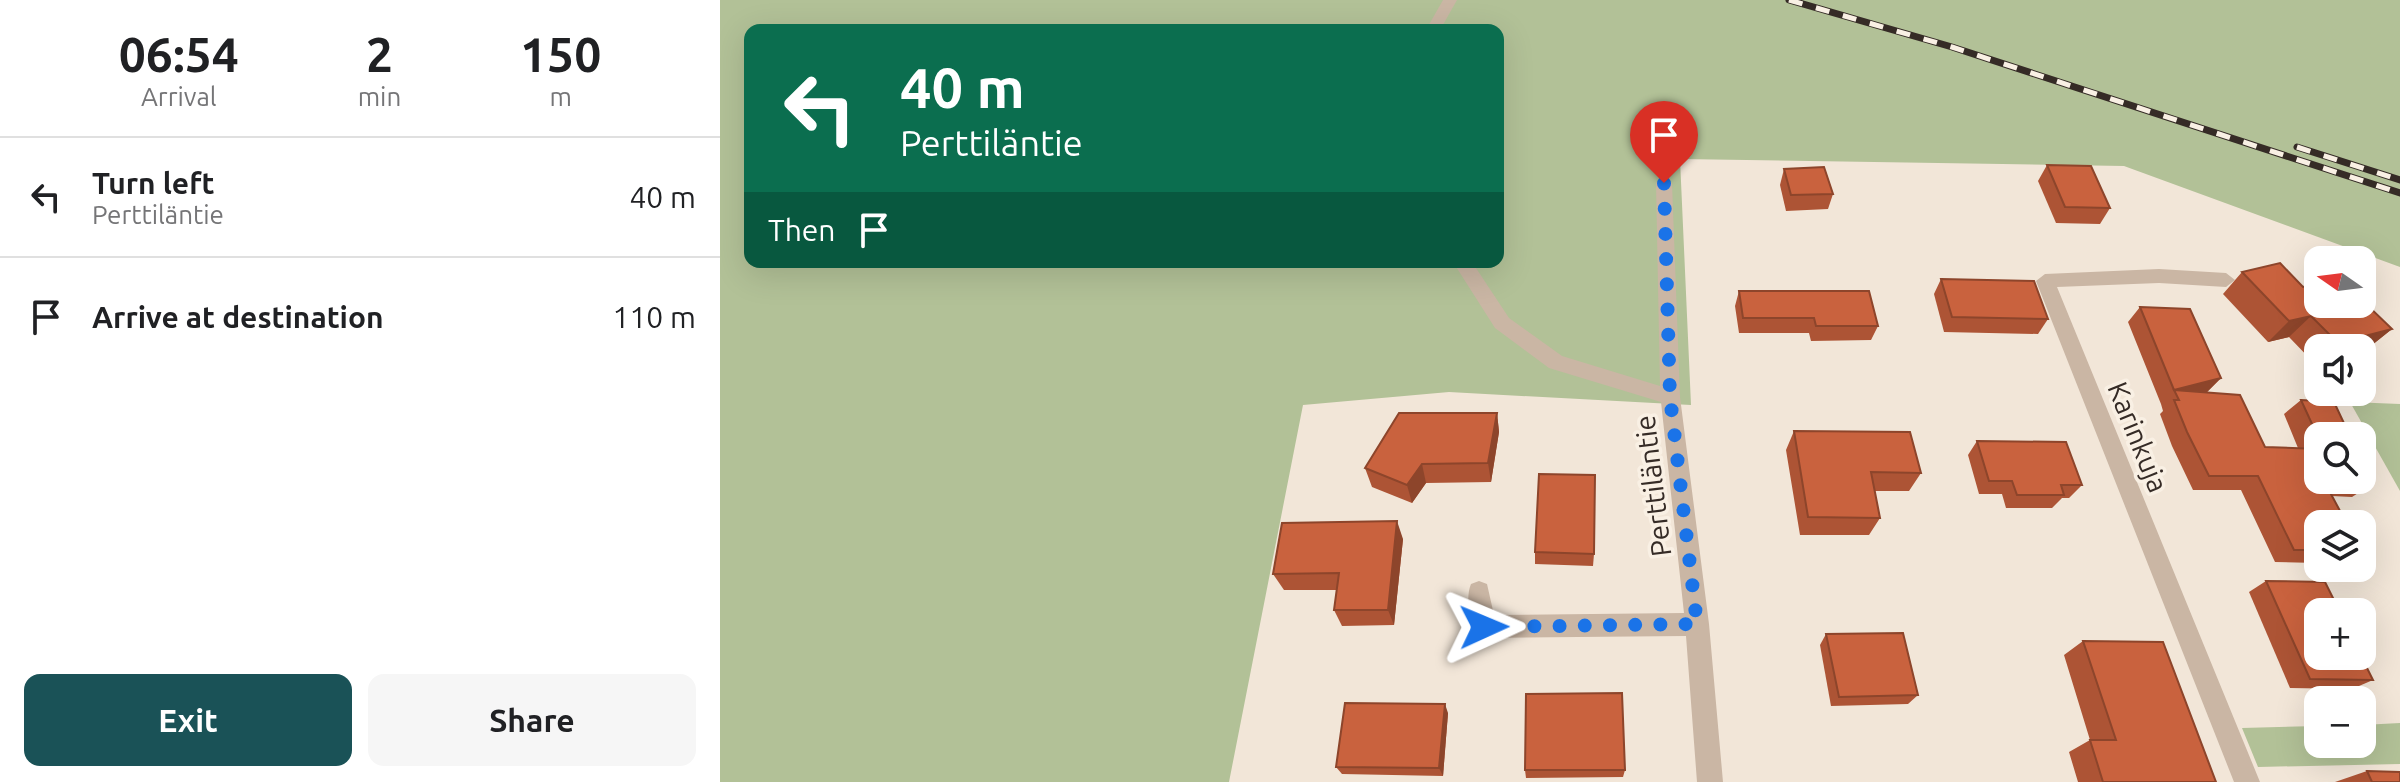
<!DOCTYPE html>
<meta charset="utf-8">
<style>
:root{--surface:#fff;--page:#f6f6f6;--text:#202124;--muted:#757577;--line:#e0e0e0;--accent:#1a5257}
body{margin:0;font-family:Ubuntu,sans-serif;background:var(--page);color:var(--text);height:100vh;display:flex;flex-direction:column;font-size:30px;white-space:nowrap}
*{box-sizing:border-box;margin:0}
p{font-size:26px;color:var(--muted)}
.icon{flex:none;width:44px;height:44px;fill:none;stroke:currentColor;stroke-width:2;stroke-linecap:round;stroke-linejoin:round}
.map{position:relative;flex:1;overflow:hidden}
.sheet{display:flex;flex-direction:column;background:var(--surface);width:720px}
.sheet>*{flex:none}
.banner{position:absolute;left:24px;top:24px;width:760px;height:244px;border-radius:16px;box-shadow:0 8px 32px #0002;background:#0b6e4f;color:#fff;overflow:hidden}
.needle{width:52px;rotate:284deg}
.tools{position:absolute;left:1584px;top:246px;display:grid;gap:16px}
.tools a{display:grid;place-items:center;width:72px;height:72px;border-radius:16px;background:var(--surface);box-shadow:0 8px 32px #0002;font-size:40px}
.pin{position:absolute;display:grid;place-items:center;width:68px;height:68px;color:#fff;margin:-82px -34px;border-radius:50% 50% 50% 0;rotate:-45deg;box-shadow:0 0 8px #0007}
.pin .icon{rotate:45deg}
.me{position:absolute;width:88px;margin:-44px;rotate:89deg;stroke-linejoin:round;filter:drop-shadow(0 0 6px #0008)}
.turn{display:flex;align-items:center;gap:28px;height:168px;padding:0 24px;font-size:36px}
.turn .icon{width:104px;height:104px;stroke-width:2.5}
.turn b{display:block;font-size:56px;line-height:68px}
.then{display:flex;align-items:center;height:76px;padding:0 24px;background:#0003;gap:16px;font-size:30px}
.eta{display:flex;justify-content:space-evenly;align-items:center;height:136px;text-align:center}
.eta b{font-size:48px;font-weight:600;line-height:56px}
.button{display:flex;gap:16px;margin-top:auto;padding:16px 24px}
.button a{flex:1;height:92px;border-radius:16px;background:var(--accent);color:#fff;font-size:32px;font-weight:600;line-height:92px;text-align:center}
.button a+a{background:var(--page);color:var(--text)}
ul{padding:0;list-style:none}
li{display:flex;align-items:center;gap:24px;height:120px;padding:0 24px;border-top:2px solid var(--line)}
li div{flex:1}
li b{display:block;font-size:30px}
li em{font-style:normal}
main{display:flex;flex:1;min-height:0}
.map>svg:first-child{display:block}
</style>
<main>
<section class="sheet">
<div class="eta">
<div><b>06:54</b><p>Arrival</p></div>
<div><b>2</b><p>min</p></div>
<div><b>150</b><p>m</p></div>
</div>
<ul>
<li><svg class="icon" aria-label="left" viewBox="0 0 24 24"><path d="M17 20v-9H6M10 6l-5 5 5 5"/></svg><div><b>Turn left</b><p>Perttiläntie</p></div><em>40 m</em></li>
<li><svg class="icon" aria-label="arrive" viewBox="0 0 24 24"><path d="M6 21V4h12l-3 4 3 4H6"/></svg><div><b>Arrive at destination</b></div><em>110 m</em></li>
</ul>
<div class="button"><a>Exit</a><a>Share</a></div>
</section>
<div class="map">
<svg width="1680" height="782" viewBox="0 0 1680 782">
<rect width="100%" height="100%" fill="#f2e6d8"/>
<g fill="#b2c197" fill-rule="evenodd">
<path d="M0,0H1680V267L1404,166L960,159L971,405L729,392L583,405L509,782H0ZM30,30H778V262H30Z"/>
<polygon points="1630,402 1680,404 1680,491"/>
<polygon points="1680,723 1680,764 1538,767 1522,728 1598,726 1598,744 1642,744 1642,725"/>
</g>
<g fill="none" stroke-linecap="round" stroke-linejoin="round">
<g fill="#cab6a4" fill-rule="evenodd">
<polygon points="723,0 737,0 720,30 706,30"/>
<path d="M944,177L952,183L960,397L989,624L1003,782H977L966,636L764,638L756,635C750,621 745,598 751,584L759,581L767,584L774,615L964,613L941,402L829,368L775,328L733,262H752L789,318L842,356L940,386L936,183Z"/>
<polygon points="1439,269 1506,273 1515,280 1506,287 1439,283 1337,287 1540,782 1514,782 1316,281 1325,274"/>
</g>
<g stroke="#352b26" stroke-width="7">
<g id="rail">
<polyline points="1069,0 1232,47 1680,193"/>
<polyline points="1577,147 1680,180"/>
</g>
</g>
<use href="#rail" stroke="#f9f0e4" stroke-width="5" stroke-dasharray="14" stroke-linecap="butt"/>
</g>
<g fill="#ad5435">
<polygon points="1327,165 1390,208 1380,224 1336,223 1318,181"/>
<polygon points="1064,169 1113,194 1108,209 1066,211 1060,185"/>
<polygon points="1522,272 1583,287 1672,329 1647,349 1642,351 1642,348 1598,348 1598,362 1594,363 1569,337 1548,342 1503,294"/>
<polygon points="1221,279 1328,319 1318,334 1224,332 1214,294"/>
<polygon points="1019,291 1158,326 1151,340 1091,341 1089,333 1019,333 1015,306"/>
<polygon points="1420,307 1501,378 1487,392 1545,447 1578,448 1564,414 1581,400 1598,436 1598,480 1652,484 1632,497 1612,496 1598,524 1598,563 1555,562 1521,490 1473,490 1452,446 1440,414 1443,411 1441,404 1408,322"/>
<polygon points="777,413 779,432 771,482 706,483 692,503 652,487 645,468"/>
<polygon points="1074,431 1201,473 1189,491 1155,491 1160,518 1149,535 1080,535 1066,450"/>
<polygon points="1257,441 1362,485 1349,498 1342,498 1332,508 1286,508 1282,494 1259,494 1248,455"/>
<polygon points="683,539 674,625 622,626 614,610 617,590 564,590 553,574"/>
<polygon points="815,552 874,554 873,566 815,564"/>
<polygon points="1546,581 1653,680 1632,689 1570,688 1529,592"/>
<polygon points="1106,634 1198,695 1188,704 1111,706 1100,645"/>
<polygon points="1363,641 1496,782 1358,782 1349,752 1370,740 1344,655"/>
<polygon points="728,713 723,776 622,774 616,767"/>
<polygon points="805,770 905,770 903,777 806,778"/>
<polygon points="1647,771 1680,782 1615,782"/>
</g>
<g fill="#8d452b">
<polygon points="1591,316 1569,337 1548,342 1569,321"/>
<polygon points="1672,329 1647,349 1642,351 1642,348 1612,348 1618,343"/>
<polygon points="1501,378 1487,392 1455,390"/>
<polygon points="777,413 779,432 771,482 768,463"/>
<polygon points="702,464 706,483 692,503 687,485"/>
<polygon points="677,521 683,539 674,625 668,610"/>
<polygon points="725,704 728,713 723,776 719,768"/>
</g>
<g fill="#c9623e" stroke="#8d452b" stroke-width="2">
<polygon points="1327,165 1371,166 1390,208 1345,207"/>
<polygon points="1104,167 1113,194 1071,195 1064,169"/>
<polygon points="1560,263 1583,287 1598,284 1598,304 1642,304 1642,300 1672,329 1618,343 1591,316 1569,321 1522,272"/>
<polygon points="1221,279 1314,281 1328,319 1232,317"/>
<polygon points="1019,291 1149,291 1158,326 1096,326 1094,318 1023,318"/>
<polygon points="1420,307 1470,309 1501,378 1454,390"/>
<polygon points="1454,390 1520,395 1545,447 1598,449 1598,480 1642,480 1642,462 1652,484 1604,481 1627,524 1598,524 1598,550 1574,550 1538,476 1489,476 1467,432 1454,400 1459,400"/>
<polygon points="1581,400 1614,402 1630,436 1598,436 1598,437"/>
<polygon points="679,413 777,413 768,463 702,464 687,485 645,468"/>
<polygon points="1074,431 1190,432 1201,473 1151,472 1160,518 1088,517"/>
<polygon points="1257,441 1346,442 1362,485 1341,485 1344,495 1297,495 1292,481 1269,481"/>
<polygon points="819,474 875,475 874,554 815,552"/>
<polygon points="677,521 668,610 614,610 619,573 553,574 562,523"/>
<polygon points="1546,581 1605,582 1620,612 1598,612 1598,656 1641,656 1653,680 1590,679"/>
<polygon points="1183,633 1198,695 1119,697 1106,634"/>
<polygon points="1363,641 1443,642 1496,782 1383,782 1370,740 1396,740"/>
<polygon points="902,693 905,770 805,770 806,694"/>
<polygon points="625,703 725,704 719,768 616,767"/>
<polygon points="1647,771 1680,772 1680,782 1652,782"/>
</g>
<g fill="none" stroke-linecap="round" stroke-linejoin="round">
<polyline stroke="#1a73e8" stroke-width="14" stroke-dasharray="0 25.2" points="764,627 977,624 950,397 944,183"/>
</g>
<g text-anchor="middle" stroke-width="7" stroke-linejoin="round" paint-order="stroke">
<g font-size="28" fill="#352b26" stroke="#f9f0e4">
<text transform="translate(1418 437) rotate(68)" y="10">Karinkuja</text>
<text transform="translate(933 486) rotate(-97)" y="10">Perttiläntie</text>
</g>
</g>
</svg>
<div class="tools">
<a><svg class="needle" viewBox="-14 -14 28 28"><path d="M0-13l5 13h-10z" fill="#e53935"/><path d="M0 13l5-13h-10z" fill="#757577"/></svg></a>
<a><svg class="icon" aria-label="sound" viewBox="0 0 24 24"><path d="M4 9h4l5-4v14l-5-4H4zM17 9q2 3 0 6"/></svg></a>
<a><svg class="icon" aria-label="search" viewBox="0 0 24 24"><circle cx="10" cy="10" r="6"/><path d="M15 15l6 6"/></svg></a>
<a><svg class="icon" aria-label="layers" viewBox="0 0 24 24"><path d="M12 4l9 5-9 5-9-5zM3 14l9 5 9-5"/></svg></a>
<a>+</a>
<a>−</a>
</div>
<div class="pin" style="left:944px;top:183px;background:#d93025"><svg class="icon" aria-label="arrive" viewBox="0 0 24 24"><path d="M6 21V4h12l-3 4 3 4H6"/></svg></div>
<svg class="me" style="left:764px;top:627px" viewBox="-20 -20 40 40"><path d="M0-17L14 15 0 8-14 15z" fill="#1a73e8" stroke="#fff" stroke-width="4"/></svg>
<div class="banner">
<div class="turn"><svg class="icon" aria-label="left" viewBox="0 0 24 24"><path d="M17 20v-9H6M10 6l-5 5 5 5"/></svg><div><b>40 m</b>Perttiläntie</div></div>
<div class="then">Then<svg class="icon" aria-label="arrive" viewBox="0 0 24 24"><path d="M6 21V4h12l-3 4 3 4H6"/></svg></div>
</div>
</div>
</main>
